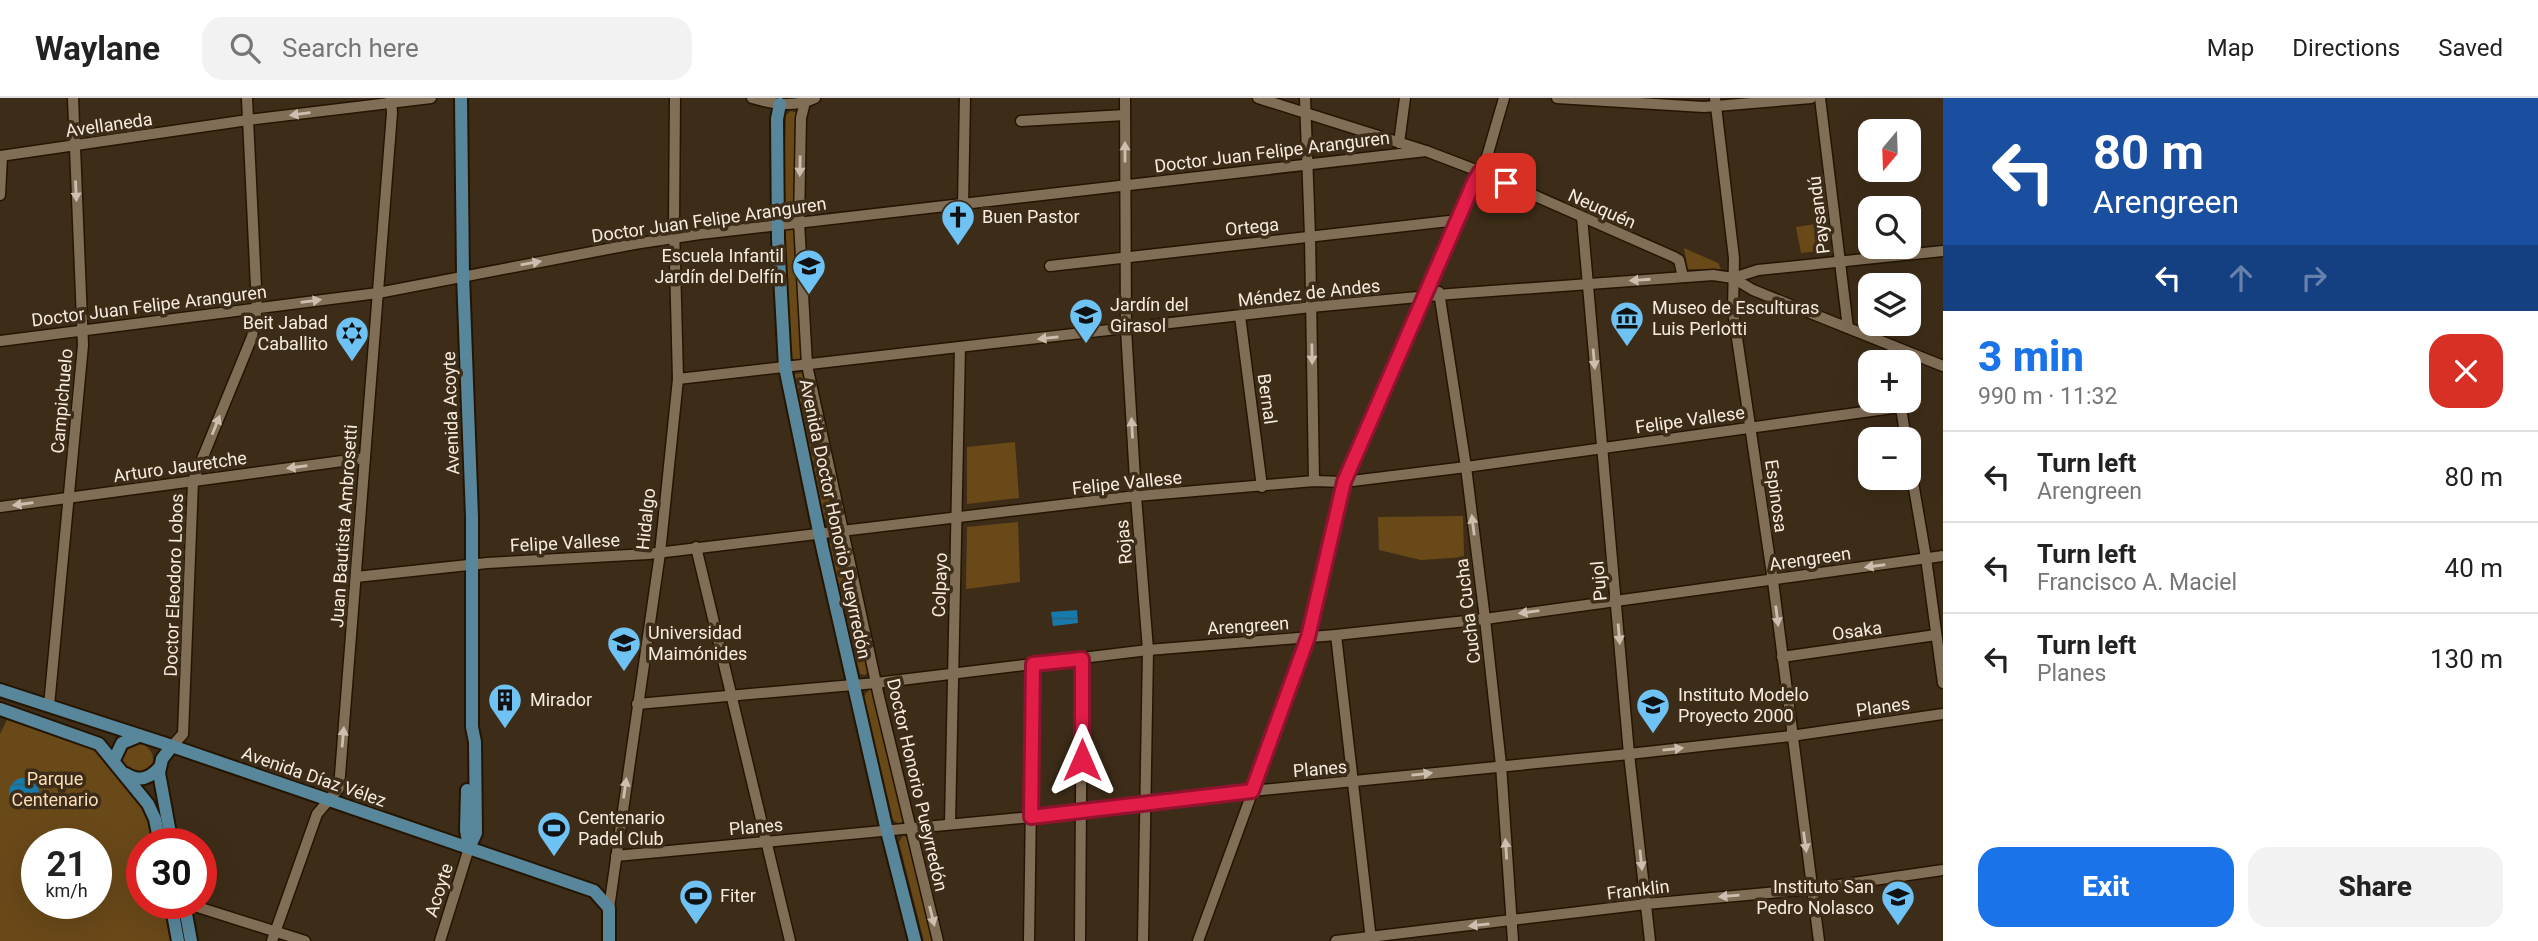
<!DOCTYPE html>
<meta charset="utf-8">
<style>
:root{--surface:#fff;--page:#f2f2f2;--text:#222;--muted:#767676;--line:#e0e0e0;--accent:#1a73e8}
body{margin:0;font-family:Roboto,sans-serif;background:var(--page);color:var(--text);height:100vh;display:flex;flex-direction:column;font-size:26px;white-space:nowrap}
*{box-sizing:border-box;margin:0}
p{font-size:23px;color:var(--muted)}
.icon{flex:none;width:38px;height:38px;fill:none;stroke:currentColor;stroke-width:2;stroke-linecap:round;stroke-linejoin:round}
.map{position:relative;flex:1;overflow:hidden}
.panel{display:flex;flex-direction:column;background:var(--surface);width:595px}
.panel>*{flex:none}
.banner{background:#1a4fa0;color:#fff;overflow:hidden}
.needle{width:46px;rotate:199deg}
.controls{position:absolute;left:1858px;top:21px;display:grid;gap:14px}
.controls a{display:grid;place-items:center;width:63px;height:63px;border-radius:14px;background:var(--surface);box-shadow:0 7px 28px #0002;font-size:35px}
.speed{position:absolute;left:21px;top:730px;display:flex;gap:14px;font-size:35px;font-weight:700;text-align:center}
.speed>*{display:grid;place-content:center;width:91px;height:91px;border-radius:50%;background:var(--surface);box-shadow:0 7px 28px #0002;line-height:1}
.speed small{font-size:18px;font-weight:400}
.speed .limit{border:10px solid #d22;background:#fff;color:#111}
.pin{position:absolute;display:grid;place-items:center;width:60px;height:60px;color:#fff;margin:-30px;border-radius:14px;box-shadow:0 4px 10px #0006}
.me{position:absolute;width:77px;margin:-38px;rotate:0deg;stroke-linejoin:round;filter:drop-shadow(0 0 5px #0008)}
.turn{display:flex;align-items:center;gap:24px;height:147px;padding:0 35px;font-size:32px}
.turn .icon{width:91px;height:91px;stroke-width:2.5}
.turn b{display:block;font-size:49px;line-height:60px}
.lanes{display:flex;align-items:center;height:66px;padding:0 35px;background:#0003;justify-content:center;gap:35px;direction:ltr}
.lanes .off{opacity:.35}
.round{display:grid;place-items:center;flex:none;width:74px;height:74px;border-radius:21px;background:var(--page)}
.headline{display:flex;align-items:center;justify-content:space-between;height:119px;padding:0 35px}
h1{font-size:42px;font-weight:800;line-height:52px;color:var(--accent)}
.cta{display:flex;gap:14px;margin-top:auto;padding:14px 35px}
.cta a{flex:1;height:80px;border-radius:21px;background:var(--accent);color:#fff;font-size:28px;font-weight:800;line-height:80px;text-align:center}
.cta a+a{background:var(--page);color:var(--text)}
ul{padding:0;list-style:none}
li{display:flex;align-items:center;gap:21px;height:91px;padding:0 35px;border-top:2px solid var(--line)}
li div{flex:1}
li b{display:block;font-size:26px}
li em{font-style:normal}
header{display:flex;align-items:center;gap:42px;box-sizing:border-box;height:98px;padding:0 35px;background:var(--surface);border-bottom:2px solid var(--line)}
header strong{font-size:33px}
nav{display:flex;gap:38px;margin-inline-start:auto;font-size:24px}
.search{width:490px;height:63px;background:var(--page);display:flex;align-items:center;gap:18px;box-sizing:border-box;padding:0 24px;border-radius:21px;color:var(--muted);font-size:26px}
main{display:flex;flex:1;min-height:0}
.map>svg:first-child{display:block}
</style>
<header>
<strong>Waylane</strong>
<div class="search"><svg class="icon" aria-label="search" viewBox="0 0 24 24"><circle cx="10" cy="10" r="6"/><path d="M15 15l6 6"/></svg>Search here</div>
<nav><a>Map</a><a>Directions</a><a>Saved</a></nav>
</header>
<main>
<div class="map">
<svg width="1943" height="843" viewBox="0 0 1943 843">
<defs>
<pattern id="water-rules" width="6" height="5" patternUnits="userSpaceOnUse" patternTransform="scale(1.75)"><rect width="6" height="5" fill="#167bac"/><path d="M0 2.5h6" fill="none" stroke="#2d637d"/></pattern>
</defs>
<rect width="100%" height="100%" fill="#3d2d18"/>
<g fill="#6a4919" fill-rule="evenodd">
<polygon points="791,13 797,15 797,18 795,117 791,118 783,113 786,17"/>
<polygon points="1822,125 1823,134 1817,135 1820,153 1801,155 1796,129"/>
<polygon points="788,130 795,131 803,259 797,262 792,260 784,135"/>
<polygon points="1684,150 1718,165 1721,171 1688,171"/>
<polygon points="802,275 805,276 835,418 831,424 823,420 793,280 795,276"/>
<polygon points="1015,344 1019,400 967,406 967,349"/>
<polygon points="1463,418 1464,459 1421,462 1379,452 1378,419"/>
<polygon points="1018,424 1020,484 966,491 967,429"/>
<polygon points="833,439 840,441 842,444 870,572 865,577 860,576 828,448"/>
<polygon points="869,592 873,592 905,722 899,726 893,722 864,598"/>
<path d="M8,620L89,646L98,652L141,708L147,720L151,745L142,746V805H163L170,843H0V636ZM37,746H96V805H37Z"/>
<circle cx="138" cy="661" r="15"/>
<polygon points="903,738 910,740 935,843 924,843 899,744"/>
</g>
<g fill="url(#water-rules)">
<polygon points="1077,512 1078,525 1053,528 1051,514"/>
<circle cx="24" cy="695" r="15"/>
</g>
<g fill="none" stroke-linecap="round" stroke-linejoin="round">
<g stroke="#241502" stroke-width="13">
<g id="minor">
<path d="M752,0C773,6 794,10 815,0"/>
<polyline points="806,0 801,20 799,124 807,267 879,599 938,843"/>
<polyline points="1125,0 1126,231 1136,398 1148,552 1143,843"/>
<polyline points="1258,0 1426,53 1481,74 1674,159 1679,162 1683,179"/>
<polyline points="1305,0 1310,138 1314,383"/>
<polyline points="1557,0 1704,9 1811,0"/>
<polyline points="1715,0 1734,160 1733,213 1773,483 1819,843"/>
<polyline points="1820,0 1848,230"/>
<polyline points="1021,23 1125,17"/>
<polyline points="1399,45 1405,0"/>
<polyline points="0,58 248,22 431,0"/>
<polyline points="0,97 2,58"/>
<polyline points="963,107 965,0"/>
<polyline points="1582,119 1629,656 1650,843"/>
<polyline points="1050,168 1458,122"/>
<polyline points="1733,180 1753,192 1943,268"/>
<polyline points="1439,194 1466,369 1485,521 1501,667 1513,843"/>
<polyline points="1240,218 1262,389"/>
<polyline points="0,243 378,195 634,146 700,136 1426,53"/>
<polyline points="1892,248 1895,264"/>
<polyline points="678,281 1311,209 1450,196 1713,177 1733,180 1758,172 1943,153"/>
<polyline points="1900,304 1906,341"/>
<polyline points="1909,361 1926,460 1943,585"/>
<polyline points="0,409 365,360"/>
<polyline points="696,449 790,843"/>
<polyline points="356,479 487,465 648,456 1136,398 1314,383 1344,384 1466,369 1900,309"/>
<polyline points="1336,537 1371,842"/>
<polyline points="1782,559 1936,537"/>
<polyline points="637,606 876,585 1148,552 1336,537 1485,521 1943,458"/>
<polyline points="49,608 83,247 73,0"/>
<polyline points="172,648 183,636 193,383 252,239 257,210 247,0"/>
<polyline points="950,726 960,249"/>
<polyline points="616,758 1032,719 1252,693 1629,656 1791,638 1943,616"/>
<polyline points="185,805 305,843"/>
<polyline points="609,810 660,455 678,281 674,127 675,0"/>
<polyline points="272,843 317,716 339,690 392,15 391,0"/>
<polyline points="440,843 469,750"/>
<polyline points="1029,843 1033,566"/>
<polyline points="1080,843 1082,560"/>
<polyline points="1198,843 1309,539 1344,384 1474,84 1486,62 1504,0"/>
<polyline points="1336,843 1646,806 1812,791 1943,772"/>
</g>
</g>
<g stroke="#241502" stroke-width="16">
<g id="major">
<polyline points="461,0 463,177 472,419 472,629 475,644 476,735 469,750"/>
<polyline points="780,6 777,21 778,141 785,269 822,448 887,733 915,843"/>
<polyline points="0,592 163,645 594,793 609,810 609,843"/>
<polyline points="0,611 99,646 148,706 155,721 160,746"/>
<polyline points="114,662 122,645 139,638"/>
<path d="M126,676C139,684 149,681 159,670"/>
<polyline points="467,692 466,732 469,750"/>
<polyline points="172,746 159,675 162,661 172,648"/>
<polyline points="171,805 178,843"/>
<polyline points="184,805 191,843"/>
</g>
</g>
<use href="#minor" stroke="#816e57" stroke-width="10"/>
<use href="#major" stroke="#58879b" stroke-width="12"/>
</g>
<defs><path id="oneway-solid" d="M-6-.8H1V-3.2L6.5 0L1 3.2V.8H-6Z" transform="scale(1.75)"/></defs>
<g fill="#cdbfaf">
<use href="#oneway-solid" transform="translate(300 16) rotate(173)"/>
<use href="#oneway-solid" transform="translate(1125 54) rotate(-90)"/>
<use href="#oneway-solid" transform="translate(800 68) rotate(91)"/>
<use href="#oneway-solid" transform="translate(76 93) rotate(87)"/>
<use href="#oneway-solid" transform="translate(531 165) rotate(-10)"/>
<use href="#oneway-solid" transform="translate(1640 182) rotate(176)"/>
<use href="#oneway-solid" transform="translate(311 203) rotate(-7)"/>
<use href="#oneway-solid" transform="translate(1048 240) rotate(174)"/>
<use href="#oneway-solid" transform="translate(1312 256) rotate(89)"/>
<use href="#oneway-solid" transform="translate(1594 261) rotate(85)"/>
<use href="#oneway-solid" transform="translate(216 327) rotate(-68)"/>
<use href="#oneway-solid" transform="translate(1132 330) rotate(-93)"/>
<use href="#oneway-solid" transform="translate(297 369) rotate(172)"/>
<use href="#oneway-solid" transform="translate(23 406) rotate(172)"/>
<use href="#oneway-solid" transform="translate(1473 427) rotate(-97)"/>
<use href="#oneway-solid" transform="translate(1875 468) rotate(172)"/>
<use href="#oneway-solid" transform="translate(1529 514) rotate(172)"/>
<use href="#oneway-solid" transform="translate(1777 518) rotate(83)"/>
<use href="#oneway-solid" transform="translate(1619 536) rotate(85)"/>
<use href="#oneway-solid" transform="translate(343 639) rotate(-85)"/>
<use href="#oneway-solid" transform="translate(1673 651) rotate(-6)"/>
<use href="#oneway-solid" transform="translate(1422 676) rotate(-6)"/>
<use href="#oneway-solid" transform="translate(625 690) rotate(-82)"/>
<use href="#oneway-solid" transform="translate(1805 744) rotate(82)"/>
<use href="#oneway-solid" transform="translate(1506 751) rotate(-94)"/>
<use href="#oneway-solid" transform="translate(1641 762) rotate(84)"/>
<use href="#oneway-solid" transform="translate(1729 798) rotate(175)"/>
<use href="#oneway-solid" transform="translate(932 818) rotate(76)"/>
<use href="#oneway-solid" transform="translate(1479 827) rotate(174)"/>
</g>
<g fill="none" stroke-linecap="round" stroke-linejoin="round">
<g stroke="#92132f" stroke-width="18">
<polyline id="route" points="1082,662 1082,561 1033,566 1031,719 1252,693 1308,539 1344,384 1474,84 1480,74 1506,85"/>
</g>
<use href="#route" stroke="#e11d48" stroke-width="12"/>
</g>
<defs>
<g id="church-pin" transform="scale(1.75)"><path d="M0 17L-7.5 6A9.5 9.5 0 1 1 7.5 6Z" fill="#6fc2f4" stroke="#3d2d18"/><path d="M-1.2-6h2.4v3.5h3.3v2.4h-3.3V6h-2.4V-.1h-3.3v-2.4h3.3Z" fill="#111"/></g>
<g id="school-pin" transform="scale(1.75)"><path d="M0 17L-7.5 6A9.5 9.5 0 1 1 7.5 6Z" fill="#6fc2f4" stroke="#3d2d18"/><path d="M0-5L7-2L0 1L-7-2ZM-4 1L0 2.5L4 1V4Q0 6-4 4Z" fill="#111"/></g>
<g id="museum-pin" transform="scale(1.75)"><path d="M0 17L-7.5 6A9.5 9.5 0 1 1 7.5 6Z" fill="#6fc2f4" stroke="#3d2d18"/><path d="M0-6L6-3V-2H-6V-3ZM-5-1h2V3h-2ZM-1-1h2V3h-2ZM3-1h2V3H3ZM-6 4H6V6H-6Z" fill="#111"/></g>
<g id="synagogue-pin" transform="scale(1.75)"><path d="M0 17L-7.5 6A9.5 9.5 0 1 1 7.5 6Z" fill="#6fc2f4" stroke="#3d2d18"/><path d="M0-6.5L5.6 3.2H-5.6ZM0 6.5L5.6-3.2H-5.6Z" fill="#111"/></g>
<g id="university-pin" transform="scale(1.75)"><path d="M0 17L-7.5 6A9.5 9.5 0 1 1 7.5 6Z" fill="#6fc2f4" stroke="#3d2d18"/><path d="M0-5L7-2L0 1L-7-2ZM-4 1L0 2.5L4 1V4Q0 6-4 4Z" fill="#111"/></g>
<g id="building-pin" transform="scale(1.75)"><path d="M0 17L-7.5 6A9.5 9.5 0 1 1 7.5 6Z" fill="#6fc2f4" stroke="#3d2d18"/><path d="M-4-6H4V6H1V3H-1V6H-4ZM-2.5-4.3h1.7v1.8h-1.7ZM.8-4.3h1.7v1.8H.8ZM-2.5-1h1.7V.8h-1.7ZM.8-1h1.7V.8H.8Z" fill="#111"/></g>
<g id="stadium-pin" transform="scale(1.75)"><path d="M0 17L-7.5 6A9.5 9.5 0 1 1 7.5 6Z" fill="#6fc2f4" stroke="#3d2d18"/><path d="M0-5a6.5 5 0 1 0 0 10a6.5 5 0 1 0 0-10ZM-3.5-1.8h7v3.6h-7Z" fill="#111"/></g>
</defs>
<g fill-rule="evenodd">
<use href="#church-pin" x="958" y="119"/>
<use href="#school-pin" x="809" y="168"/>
<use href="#school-pin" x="1086" y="217"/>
<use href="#museum-pin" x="1627" y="220"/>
<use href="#synagogue-pin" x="352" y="235"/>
<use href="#university-pin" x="624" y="545"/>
<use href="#building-pin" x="505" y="602"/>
<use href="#school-pin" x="1653" y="607"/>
<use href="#stadium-pin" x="554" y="730"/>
<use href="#stadium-pin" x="696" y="798"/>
<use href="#school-pin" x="1898" y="799"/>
</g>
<g text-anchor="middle" stroke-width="7" stroke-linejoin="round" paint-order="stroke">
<g font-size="18" fill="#f6ebdf" stroke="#3d2d18">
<text transform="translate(109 27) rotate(-8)" y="6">Avellaneda</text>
<text transform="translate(1272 54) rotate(-7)" y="6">Doctor Juan Felipe Aranguren</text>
<text transform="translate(1602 111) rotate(24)" y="6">Neuquén</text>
<text transform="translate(1819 117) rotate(-97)" y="6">Paysandú</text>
<text transform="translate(709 122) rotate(-8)" y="6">Doctor Juan Felipe Aranguren</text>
<text transform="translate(1252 129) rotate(-6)" y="6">Ortega</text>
<text transform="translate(1309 195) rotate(-6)" y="6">Méndez de Andes</text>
<text transform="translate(149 208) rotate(-7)" y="6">Doctor Juan Felipe Aranguren</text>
<text transform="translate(1267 301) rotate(82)" y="6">Bernal</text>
<text transform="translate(62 303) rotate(-85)" y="6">Campichuelo</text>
<text transform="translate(451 315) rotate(-92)" y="6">Avenida Acoyte</text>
<text transform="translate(1690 322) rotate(-8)" y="6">Felipe Vallese</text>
<text transform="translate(180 369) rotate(-8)" y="6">Arturo Jauretche</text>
<text transform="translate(1127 385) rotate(-6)" y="6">Felipe Vallese</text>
<text transform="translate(1776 398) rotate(82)" y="6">Espinosa</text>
<text transform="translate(646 421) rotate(-84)" y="6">Hidalgo</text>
<text transform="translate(835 421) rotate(78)" y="6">Avenida Doctor Honorio Pueyrredón</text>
<text transform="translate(344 428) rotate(-86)" y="6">Juan Bautista Ambrosetti</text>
<text transform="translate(1124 444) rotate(-95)" y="6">Rojas</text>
<text transform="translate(565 445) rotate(-3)" y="6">Felipe Vallese</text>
<text transform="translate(1810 461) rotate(-8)" y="6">Arengreen</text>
<text transform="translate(1599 483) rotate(-95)" y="6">Pujol</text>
<text transform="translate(174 487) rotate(-88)" y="6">Doctor Eleodoro Lobos</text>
<text transform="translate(940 487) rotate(-88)" y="6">Colpayo</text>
<text transform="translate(1468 513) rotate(-97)" y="6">Cucha Cucha</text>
<text transform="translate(1248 528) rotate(-4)" y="6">Arengreen</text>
<text transform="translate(1857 533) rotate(-8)" y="6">Osaka</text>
<text transform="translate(1883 609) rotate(-8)" y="6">Planes</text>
<text transform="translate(1320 671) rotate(-5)" y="6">Planes</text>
<text transform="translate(314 679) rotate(19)" y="6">Avenida Díaz Vélez</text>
<text transform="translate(917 687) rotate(77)" y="6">Doctor Honorio Pueyrredón</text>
<text transform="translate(756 729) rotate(-5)" y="6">Planes</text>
<text transform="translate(439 792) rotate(-72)" y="6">Acoyte</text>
<text transform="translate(1638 792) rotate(-7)" y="6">Franklin</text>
</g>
<g font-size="18" fill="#f6ebdf" stroke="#3d2d18" text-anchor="start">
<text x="982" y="125">Buen Pastor</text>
<text x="784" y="164" text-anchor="end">Escuela Infantil<tspan x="784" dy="21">Jardín del Delfín</tspan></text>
<text x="1110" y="213">Jardín del<tspan x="1110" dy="21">Girasol</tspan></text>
<text x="1652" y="216">Museo de Esculturas<tspan x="1652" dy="21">Luis Perlotti</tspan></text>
<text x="328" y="231" text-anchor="end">Beit Jabad<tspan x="328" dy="21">Caballito</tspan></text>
<text x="648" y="541">Universidad<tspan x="648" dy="21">Maimónides</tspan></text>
<text x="1678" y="603">Instituto Modelo<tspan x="1678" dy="21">Proyecto 2000</tspan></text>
<text x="530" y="608">Mirador</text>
<text x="578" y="726">Centenario<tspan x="578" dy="21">Padel Club</tspan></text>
<text x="1874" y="795" text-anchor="end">Instituto San<tspan x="1874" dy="21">Pedro Nolasco</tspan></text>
<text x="720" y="804">Fiter</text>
</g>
<g font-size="18" fill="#fadcb8" stroke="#3d2d18">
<text x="55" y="687">Parque<tspan x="55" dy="21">Centenario</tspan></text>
</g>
</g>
</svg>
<div class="controls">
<a><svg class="needle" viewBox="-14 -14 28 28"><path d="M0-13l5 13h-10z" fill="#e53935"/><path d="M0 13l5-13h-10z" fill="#767676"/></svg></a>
<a><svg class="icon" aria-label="search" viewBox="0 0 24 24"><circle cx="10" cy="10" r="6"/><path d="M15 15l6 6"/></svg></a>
<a><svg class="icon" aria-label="layers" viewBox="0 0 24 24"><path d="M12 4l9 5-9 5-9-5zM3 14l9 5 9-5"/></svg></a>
<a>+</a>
<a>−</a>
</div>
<div class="speed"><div>21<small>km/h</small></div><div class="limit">30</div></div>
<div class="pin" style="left:1506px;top:85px;background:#d93025"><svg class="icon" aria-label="arrive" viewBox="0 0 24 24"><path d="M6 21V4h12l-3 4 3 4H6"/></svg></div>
<svg class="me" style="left:1082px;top:662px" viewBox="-20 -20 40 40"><path d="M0-17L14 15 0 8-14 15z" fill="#e11d48" stroke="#fff" stroke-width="4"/></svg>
</div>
<section class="panel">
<div class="banner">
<div class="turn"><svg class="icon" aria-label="left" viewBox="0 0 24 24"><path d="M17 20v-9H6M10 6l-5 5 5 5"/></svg><div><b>80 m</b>Arengreen</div></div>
<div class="lanes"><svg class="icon" aria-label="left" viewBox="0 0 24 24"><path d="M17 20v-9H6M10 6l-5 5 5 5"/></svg><svg class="icon off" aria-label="ahead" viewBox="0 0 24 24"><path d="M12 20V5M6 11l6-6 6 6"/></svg><svg class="icon off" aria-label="right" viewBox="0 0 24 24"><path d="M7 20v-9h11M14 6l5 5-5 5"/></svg></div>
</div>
<div class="headline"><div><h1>3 min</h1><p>990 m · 11:32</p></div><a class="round" style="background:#d93025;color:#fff"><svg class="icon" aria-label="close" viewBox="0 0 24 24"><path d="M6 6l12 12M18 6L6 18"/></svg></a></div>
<ul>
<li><svg class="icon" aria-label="left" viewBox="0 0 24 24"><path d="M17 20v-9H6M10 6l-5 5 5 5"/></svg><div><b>Turn left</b><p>Arengreen</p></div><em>80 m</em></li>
<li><svg class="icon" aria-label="left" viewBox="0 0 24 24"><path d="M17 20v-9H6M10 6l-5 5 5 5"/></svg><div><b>Turn left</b><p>Francisco A. Maciel</p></div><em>40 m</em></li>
<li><svg class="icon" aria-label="left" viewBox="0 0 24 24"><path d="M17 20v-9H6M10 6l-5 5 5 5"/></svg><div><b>Turn left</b><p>Planes</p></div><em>130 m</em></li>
</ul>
<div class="cta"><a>Exit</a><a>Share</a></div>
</section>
</main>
